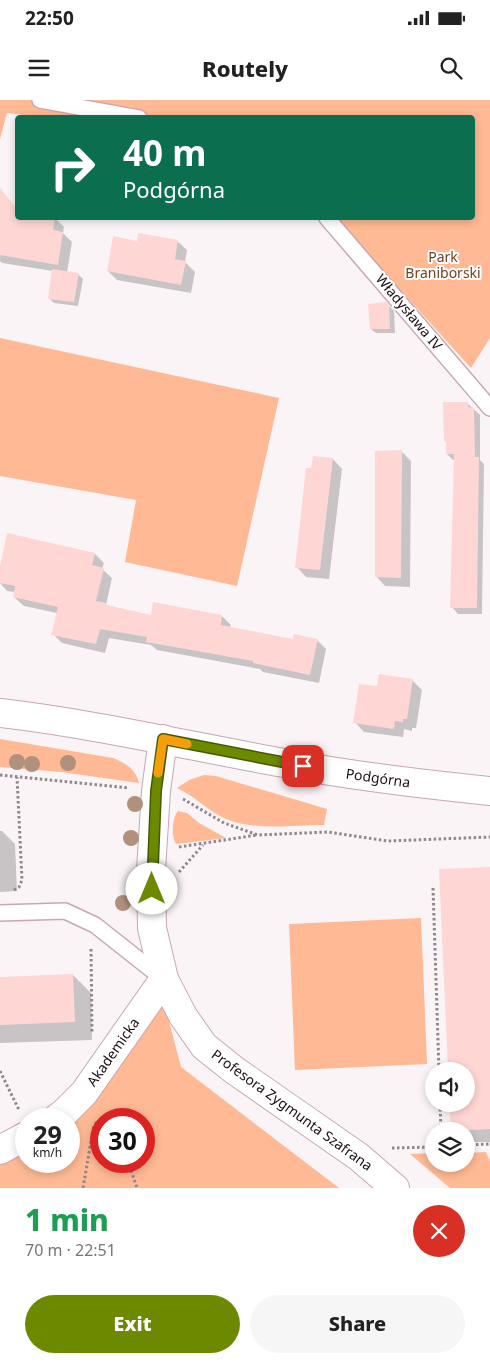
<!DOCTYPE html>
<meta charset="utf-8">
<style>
:root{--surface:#fff;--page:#f6f6f6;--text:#222;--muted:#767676;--accent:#6d8900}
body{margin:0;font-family:"Noto Sans",sans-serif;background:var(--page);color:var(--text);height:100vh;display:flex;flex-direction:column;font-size:19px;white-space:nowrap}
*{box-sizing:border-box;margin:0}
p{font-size:16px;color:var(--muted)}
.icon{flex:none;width:28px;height:28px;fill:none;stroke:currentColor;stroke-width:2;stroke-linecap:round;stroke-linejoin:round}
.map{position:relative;height:1088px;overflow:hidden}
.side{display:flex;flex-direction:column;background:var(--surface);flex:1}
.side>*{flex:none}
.guide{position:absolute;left:15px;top:15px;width:460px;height:105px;border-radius:5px;box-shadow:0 2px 8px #0003;background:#0b6e4f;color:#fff;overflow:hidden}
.fabs{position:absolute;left:425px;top:962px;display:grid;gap:10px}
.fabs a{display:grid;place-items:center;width:50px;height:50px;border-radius:50%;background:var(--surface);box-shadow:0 2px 8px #0003;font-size:25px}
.speed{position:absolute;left:15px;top:1008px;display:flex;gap:10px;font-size:25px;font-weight:700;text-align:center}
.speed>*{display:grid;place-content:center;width:65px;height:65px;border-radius:50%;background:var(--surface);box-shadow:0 2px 8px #0003;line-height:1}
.speed small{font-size:12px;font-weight:400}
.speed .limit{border:8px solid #d22;background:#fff;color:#111}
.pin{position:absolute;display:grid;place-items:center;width:42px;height:42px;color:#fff;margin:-21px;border-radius:10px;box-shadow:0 2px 8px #0006}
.me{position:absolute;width:55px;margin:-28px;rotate:0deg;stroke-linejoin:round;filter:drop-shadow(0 0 4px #0008)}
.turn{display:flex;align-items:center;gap:18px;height:105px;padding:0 25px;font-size:22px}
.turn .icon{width:65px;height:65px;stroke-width:2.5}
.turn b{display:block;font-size:35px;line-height:42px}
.round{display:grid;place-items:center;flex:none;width:52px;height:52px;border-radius:26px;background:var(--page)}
.overview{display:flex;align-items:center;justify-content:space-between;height:85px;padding:0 25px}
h1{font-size:30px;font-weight:800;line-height:38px;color:#1e9e55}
.button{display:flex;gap:10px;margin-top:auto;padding:10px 25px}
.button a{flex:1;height:58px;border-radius:30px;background:var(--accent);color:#fff;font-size:20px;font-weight:800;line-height:58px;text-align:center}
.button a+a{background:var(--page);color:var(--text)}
.status{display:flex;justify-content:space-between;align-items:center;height:35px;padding:0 25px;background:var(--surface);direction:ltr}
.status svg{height:14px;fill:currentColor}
header{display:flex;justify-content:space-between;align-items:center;height:65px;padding:0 25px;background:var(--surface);font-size:22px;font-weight:800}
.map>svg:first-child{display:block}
</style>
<div class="status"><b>22:50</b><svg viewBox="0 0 49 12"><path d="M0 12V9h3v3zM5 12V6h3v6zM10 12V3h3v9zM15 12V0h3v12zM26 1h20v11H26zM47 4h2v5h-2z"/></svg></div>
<header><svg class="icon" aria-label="menu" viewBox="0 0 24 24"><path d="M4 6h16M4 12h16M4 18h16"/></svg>Routely<svg class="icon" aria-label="search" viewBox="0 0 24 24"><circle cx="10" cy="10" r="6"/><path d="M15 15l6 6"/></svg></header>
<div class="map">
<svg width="490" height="1088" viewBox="0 0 490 1088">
<rect width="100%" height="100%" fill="#fbf4f6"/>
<g fill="#ffb994" fill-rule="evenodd">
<polygon points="0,0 490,0 490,238 471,268 335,118 472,118 472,18 51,18 7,13 0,39"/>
<polygon points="0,238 279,298 237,486 125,462 136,400 0,376"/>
<path d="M0,639L113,658C125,663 136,669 139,683L61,672L0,667Z"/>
<path d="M204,675L216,676L327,709L324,725C293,725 248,732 220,716C205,708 193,695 177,688L189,680Z"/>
<path d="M178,711L187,713L199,723L226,738L176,744C171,736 172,718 178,711Z"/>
<polygon points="421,818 427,964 295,970 289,824"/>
<path d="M161,890L181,967L339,1088H0V1055L26,1040V1061H69V1019ZM101,1019H144V1061H101Z"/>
<polygon points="486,1052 490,1061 490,1088 450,1088 410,1054 434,1053 434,1064 466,1064 466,1053"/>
</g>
<g fill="#0003">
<polygon points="1,105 18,109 18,118 55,118 64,127 63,133 72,142 67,172 78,174 83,179 78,206 54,203 49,198 53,171 2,163 0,161"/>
<polygon points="177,141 187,150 185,162 195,172 191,193 117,180 108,171 138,142"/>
<polygon points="386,203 394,211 395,233 376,233 371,229"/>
<polygon points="467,303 480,315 480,360 484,364 482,514 458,514 452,507 455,360 453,360 447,354 447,343 445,341"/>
<polygon points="402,352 411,361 410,487 385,486 376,476"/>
<polygon points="314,358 333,359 342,369 329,479 306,477 297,467"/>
<polygon points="95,454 104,463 102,469 112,478 106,505 152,516 222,516 231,525 230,528 294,541 317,540 326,549 319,583 263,572 260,569 157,550 151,545 109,538 105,553 62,543 53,534 57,513 24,506 14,497 15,492 7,491 0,483 0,472"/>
<polygon points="412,580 422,590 416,628 412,628 412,631 404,629 403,637 364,632 355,622 378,588"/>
<polygon points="0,731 2,731 15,744 17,791 0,792"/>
<polygon points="490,768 490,1042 466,1042 466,1031 452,1030 451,1004 466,1004 466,971 449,971 440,770"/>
<polygon points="73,875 91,893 92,940 0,943 0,878"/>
</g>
<g fill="#fed7d4">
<polygon points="0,88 18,110 18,118 55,118 53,130 63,132 58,165 0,155"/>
<polygon points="138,133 178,140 175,159 186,161 181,185 107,171 113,136 137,141"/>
<polygon points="52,169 79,173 74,202 48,199"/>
<polygon points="387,202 389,205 390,229 370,229 368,204"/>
<polygon points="443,302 468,302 468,307 474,308 475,357 479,357 477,508 450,508 454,354 446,354 446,341 444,341"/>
<polygon points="402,350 401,478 375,477 375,351"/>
<polygon points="313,356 333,358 320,470 295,468 306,368 311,368"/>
<polygon points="7,433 95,453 92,465 104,468 96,501 106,503 106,505 151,515 153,502 222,515 221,525 293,539 294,534 318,539 310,575 253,563 253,561 146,542 147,537 100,529 96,544 51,535 58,507 13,497 15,486 0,483 0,466"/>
<polygon points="379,574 413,579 407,619 403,619 403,622 395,621 394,629 353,623 359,584 377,586"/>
<polygon points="490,767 490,1029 451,1031 449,1004 466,1004 466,971 448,971 439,769"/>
<polygon points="73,874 75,922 0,925 0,877"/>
</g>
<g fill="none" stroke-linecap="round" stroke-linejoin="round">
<g stroke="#c9a6b0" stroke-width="18">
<g id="lane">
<polyline points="40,0 139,18"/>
<polyline points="327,118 490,308"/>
<polyline points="0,813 65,811 95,825 162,878"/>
</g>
</g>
<g stroke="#c9a6b0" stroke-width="30">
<g id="street">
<polyline points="163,639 156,691 151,770 152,828 164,879 183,916 204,946 234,970 359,1057 395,1088"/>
<polyline points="56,1019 64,1013 84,993 164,879"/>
<polyline points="0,1050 26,1036"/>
</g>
</g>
<g stroke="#c9a6b0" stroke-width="30">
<path id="secondary" d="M0,613C95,624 189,646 284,663C352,676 421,684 490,691"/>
</g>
<g stroke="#91878a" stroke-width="3" stroke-dasharray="2.5 2.5" stroke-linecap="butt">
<polyline points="0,675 129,688"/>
<polyline points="183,699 224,723 258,735 328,732 388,741 490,737"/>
<polyline points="179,747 257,735"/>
<polyline points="179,772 203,745"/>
<polyline points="433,788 439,971"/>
<polyline points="14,790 19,787 22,780 17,677"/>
<polyline points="91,849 92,933"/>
<polyline points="0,971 19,1010"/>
<polyline points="440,1004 441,1031"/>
<polyline points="95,1022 101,1027"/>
<polyline points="466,1045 490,1044"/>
<polyline points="392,1048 434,1047"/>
<polyline points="128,1061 137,1088"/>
<polyline points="83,1088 94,1024"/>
</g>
<use href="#lane" stroke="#fff" stroke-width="15"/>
<use href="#street" stroke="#fff" stroke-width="28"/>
<use href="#secondary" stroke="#fff" stroke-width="28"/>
</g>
<g fill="#b2907e">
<circle cx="17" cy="662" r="8"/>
<circle cx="68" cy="663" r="8"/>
<circle cx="32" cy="664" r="8"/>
<circle cx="135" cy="704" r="8"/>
<circle cx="131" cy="738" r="8"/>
<circle cx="123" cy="803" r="8"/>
</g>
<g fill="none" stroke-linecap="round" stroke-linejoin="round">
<g stroke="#475900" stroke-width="12">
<polyline id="route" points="152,789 156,691 163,639 303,666"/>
</g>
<use href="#route" stroke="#6d8900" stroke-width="9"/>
<polyline stroke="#f59e0b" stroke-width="9" points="158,673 163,639 187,644"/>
</g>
<g text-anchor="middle" stroke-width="4" stroke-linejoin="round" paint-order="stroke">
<g font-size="14" fill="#773e1c" stroke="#fff">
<text x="443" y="162">Park<tspan x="443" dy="16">Braniborski</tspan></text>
</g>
<g font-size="14" fill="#1b0e12" stroke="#fff">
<text transform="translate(409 212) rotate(50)" y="5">Władysława IV</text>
<text transform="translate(378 678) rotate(8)" y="5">Podgórna</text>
<text transform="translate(113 952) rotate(-55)" y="5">Akademicka</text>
<text transform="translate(292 1010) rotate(36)" y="5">Profesora Zygmunta Szafrana</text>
</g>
</g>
</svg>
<div class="fabs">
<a><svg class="icon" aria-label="sound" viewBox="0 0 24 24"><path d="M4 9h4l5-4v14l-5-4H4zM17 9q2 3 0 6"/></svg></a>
<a><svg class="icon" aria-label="layers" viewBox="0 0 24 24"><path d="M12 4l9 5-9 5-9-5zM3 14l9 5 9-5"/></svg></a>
</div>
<div class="speed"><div>29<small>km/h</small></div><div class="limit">30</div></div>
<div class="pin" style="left:303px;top:666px;background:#d93025"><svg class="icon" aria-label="arrive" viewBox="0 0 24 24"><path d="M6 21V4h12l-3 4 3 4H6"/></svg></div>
<svg class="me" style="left:152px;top:789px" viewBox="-20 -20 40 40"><circle r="19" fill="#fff"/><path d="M0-13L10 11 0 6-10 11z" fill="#6d8900"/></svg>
<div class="guide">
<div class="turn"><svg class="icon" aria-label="right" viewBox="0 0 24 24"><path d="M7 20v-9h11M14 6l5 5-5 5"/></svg><div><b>40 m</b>Podgórna</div></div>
</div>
</div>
<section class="side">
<div class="overview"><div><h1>1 min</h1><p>70 m · 22:51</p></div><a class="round" style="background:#d93025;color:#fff"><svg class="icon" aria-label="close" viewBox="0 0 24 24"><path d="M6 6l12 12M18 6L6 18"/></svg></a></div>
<div class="button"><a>Exit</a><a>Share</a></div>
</section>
